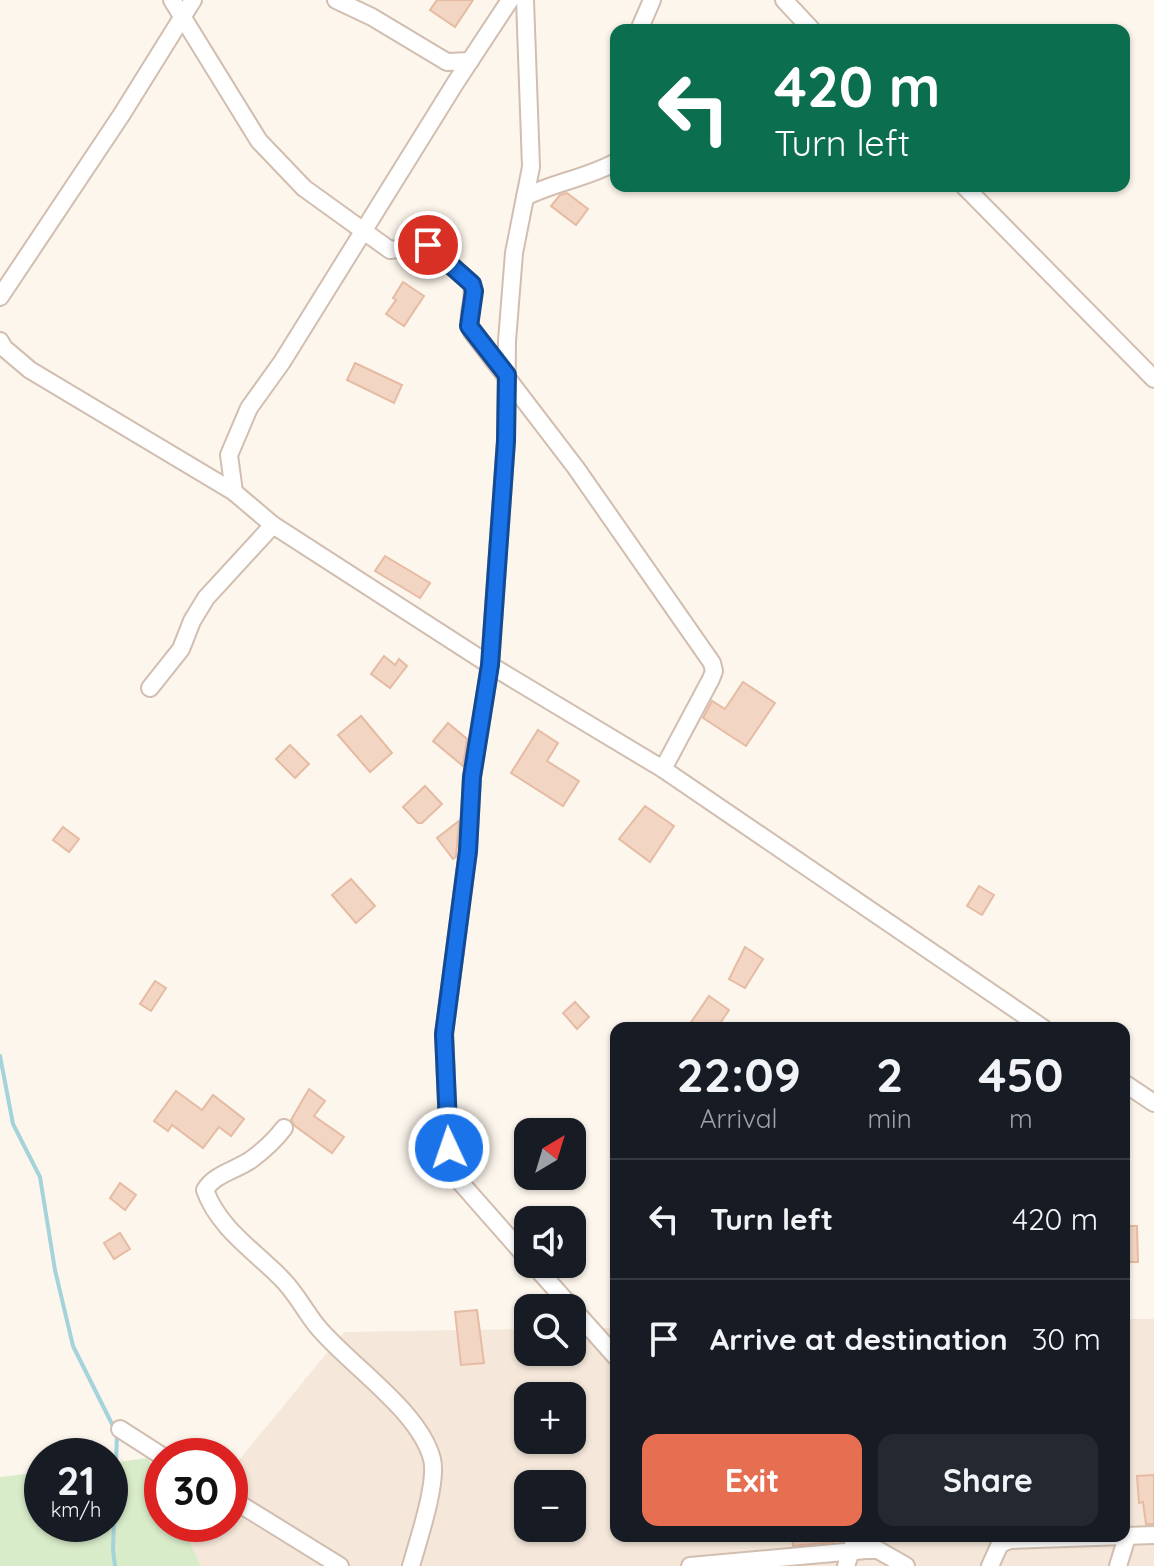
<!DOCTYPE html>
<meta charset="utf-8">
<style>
:root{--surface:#171b24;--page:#242831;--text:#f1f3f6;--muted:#9ea1a6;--line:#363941;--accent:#e76f51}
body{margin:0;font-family:Quicksand,sans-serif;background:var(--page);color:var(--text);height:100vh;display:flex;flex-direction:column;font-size:30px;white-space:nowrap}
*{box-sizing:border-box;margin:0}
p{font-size:26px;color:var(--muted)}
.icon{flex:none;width:44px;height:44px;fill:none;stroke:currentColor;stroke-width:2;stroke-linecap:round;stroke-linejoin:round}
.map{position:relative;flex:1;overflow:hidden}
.sheet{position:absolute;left:610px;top:1022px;width:520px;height:520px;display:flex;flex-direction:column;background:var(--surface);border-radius:16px;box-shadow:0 2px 6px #0004}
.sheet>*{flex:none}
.guide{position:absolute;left:610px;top:24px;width:520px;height:168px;border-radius:16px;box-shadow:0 2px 6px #0004;background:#0b6e4f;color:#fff;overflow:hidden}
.needle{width:52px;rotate:38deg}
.fabs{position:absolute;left:514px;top:1118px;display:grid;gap:16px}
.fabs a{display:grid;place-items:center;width:72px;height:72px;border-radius:16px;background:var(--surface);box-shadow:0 2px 6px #0004;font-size:40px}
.speed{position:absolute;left:24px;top:1438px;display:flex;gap:16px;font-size:40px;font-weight:700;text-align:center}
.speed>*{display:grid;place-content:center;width:104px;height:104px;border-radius:50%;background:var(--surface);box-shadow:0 2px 6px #0004;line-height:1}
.speed small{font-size:20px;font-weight:400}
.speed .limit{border:12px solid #d22;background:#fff;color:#111}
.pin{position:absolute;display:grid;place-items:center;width:68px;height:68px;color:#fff;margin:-34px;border:4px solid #fff;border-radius:50%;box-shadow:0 2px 8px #0007}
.me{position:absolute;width:88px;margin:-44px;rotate:357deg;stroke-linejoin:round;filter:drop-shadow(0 0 6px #0008)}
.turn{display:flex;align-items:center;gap:28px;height:168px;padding:0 32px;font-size:36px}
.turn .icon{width:104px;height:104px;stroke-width:2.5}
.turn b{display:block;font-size:56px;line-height:68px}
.eta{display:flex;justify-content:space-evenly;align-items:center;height:136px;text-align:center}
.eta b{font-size:48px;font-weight:700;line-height:56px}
.primary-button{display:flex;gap:16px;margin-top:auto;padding:16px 32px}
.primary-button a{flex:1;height:92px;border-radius:16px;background:var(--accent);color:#fff;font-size:32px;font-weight:700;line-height:92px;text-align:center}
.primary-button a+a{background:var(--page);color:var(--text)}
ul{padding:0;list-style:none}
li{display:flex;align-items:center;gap:24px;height:120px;padding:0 32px;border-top:2px solid var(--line)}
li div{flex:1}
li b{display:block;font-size:30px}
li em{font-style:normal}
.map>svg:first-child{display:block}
</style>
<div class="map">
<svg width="1154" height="1566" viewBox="0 0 1154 1566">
<rect width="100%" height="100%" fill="#fdf6ec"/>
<path fill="#f5e8da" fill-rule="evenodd" d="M1124,1319H1154V1566H153L187,1524H230V1471L344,1332L528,1329V1352H572V1328H616V1536H1124ZM528,1396H572V1440H528ZM528,1484H572V1528H528Z"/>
<polygon fill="#d8ecc9" points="148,1458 162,1486 162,1524 181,1524 201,1566 0,1566 0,1477 42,1472 42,1524 110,1524 110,1463"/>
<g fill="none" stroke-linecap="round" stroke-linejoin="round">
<polyline stroke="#a5d3da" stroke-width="4" points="0,1056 13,1124 40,1177 55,1270 73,1346 117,1434 113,1550 115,1566"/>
</g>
<g fill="#f3d5c3" stroke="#e6bba3" stroke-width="2">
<polygon points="437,0 473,0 455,27 430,10"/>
<polygon points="567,193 588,209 576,225 551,206 560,195"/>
<polygon points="403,282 424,296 404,326 386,314 396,300 393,298"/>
<polygon points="355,363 402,385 394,403 347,380"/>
<polygon points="385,556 430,583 420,598 375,571"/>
<polygon points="384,656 395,665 399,659 407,666 390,688 371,674"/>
<polygon points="743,682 775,703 746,746 703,718 712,701 725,709"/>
<polygon points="361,716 392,753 370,772 338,735"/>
<polygon points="448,723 467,739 463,766 433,741"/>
<polygon points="538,730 558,743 547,761 579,781 563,806 511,773"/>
<polygon points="290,745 309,764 295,778 276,759"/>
<polygon points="425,786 442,804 422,823 418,823 403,807"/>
<polygon points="645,806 674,826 650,862 619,839"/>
<polygon points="459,821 456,857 453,859 437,838"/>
<polygon points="63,827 79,839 69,852 53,840"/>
<polygon points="351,879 375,906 356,923 332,895"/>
<polygon points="979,886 994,895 982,915 967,906"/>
<polygon points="745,947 763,959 745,988 729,979"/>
<polygon points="155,981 166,988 151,1011 140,1004"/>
<polygon points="709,996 729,1010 717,1028 687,1028"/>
<polygon points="575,1002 589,1017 577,1029 563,1013"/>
<polygon points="309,1089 325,1101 314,1116 344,1137 332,1153 295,1126 291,1120"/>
<polygon points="176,1091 202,1110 213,1095 244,1119 231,1136 219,1127 203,1148 172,1125 168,1131 154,1121"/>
<polygon points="120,1183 136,1195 125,1210 110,1198"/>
<polygon points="1124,1226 1137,1226 1138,1262 1124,1262"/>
<polygon points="120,1233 130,1249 114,1259 104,1243"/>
<polygon points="477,1310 484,1363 461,1365 455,1312"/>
<polygon points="1154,1475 1154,1524 1146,1524 1143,1502 1139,1503 1137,1476"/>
<polygon points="792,1536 834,1536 834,1542 793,1546"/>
</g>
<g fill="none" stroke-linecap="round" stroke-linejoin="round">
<g stroke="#d1beb0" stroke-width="20">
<g id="minor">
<path d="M172,0L259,141L304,188L390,250L428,245L472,284C476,300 465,316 472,332L576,468L712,663L714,671L711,679L663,769"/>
<polyline points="336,0 372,17 447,62 470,61"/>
<polyline points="525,0 531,167 514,253 507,341 506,441 490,665 472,777 468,851 444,1034 449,1148 461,1183 528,1259"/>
<polyline points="784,0 812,30"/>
<polyline points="639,30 652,0"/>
<polyline points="964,186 1154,379"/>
<path d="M525,197C555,182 587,178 616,162"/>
<polyline points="0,297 122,114 193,0"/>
<polyline points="0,341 4,348 30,370 234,492 273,525 490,665 663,769 1043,1028"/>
<polyline points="234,492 229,455 249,408 282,362 456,82 510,0"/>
<polyline points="150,688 181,649 192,621 206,598 273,525"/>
<polyline points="1124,1083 1154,1103"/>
<path d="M284,1128C275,1140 264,1150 252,1159C237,1170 214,1174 205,1190C218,1227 253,1250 280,1277C295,1291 304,1310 317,1326C349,1365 419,1410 432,1459C438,1482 418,1541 411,1566"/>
<polyline points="533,1264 616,1357"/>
<polyline points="120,1429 162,1456"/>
<polyline points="230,1498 340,1566"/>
<polyline points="690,1566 866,1550 878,1550 906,1566"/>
<polyline points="846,1566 856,1536"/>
<polyline points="990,1566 1000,1544 1010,1540 1154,1535"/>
<polyline points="1118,1566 1127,1537"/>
</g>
</g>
<use href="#minor" stroke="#fff" stroke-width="16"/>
</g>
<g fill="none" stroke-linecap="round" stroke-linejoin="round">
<g stroke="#114b97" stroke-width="20">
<polyline id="route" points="428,245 472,284 474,291 469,326 507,375 506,441 490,665 472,777 468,851 444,1034 449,1148"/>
</g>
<use href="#route" stroke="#1a73e8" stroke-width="14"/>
</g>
</svg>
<div class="fabs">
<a><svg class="needle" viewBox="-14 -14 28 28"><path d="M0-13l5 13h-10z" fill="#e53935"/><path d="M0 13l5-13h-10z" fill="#9ea1a6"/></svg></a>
<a><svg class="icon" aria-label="sound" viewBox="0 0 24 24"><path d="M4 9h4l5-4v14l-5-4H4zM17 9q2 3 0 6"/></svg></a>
<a><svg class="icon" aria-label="search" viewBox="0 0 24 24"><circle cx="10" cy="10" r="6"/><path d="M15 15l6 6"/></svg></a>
<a>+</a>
<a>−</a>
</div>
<div class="speed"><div>21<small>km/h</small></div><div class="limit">30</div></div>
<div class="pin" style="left:428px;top:245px;background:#d93025"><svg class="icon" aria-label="arrive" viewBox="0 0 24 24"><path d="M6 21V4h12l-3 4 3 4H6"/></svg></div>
<svg class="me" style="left:449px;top:1148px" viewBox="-20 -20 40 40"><circle r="17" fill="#1a73e8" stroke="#fff" stroke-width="3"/><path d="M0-11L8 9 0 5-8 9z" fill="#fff"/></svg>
<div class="guide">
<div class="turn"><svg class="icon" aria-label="left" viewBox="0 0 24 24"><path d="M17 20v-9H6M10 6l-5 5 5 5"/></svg><div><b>420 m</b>Turn left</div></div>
</div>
<section class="sheet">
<div class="eta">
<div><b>22:09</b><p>Arrival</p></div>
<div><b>2</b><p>min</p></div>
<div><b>450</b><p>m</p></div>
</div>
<ul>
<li><svg class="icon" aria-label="left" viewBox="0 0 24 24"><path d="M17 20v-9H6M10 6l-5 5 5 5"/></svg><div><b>Turn left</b></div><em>420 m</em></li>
<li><svg class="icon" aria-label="arrive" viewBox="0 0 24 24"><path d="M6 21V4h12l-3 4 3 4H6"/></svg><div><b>Arrive at destination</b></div><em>30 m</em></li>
</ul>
<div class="primary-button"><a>Exit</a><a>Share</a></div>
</section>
</div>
